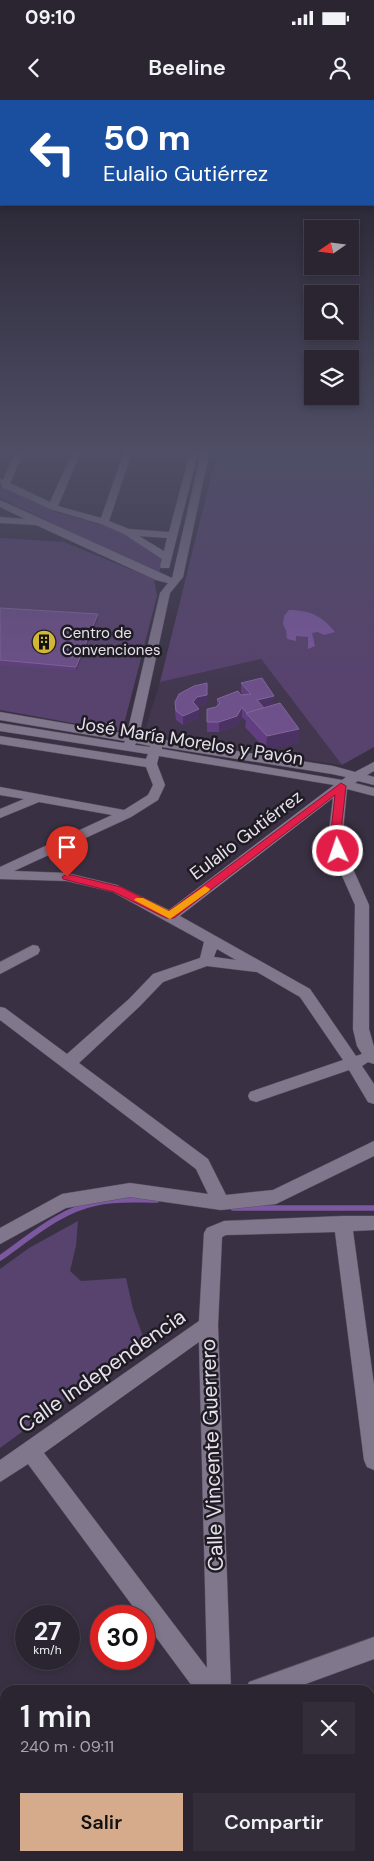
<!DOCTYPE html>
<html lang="es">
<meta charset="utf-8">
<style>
:root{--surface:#2b2532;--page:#332d3a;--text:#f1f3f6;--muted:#a6a5ac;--line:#47424d;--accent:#d6ab8b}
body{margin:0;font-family:"DM Sans",sans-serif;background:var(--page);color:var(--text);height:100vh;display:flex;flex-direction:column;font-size:19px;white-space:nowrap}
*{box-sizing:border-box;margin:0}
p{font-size:16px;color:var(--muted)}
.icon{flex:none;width:28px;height:28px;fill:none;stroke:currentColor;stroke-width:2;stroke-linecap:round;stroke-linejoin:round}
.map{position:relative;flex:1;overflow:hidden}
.drawer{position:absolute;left:0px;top:1585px;width:375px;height:176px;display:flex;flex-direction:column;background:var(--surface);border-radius:15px 15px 0 0;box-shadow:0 2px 8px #0003,0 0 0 1px var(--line)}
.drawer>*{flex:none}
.banner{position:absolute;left:0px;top:0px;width:375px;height:105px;box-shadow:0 2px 8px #0003,0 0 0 1px var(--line);background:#1a4fa0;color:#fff;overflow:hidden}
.needle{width:32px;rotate:256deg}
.tools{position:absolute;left:304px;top:120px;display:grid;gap:10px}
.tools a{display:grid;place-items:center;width:55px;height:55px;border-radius:0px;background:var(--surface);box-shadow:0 2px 8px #0003,0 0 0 1px var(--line);font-size:25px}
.speed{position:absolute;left:15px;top:1505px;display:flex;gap:10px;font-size:25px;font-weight:700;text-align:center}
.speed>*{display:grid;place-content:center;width:65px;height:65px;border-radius:50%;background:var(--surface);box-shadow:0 2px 8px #0003,0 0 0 1px var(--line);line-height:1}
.speed small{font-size:12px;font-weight:400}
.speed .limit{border:8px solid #d22;background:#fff;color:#111}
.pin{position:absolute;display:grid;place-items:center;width:42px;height:42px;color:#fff;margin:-51px -21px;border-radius:50% 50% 50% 0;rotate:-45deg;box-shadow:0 0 5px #0007}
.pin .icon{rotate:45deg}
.me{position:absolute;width:55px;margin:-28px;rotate:357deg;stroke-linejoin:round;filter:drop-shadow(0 0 4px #0008)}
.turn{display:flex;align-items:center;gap:18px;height:105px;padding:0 20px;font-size:22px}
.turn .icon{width:65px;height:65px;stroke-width:2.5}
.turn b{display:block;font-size:35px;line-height:42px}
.round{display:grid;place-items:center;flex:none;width:52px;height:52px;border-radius:0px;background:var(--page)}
.summary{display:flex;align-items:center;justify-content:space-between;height:85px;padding:0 20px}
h1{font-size:30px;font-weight:600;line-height:38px}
.cta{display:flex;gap:10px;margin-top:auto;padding:10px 20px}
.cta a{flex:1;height:58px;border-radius:0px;background:var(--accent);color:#111;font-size:20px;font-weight:600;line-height:58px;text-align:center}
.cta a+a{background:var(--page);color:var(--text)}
.status{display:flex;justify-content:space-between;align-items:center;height:35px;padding:0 25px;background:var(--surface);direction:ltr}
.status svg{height:14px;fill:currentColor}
header{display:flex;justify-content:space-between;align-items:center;height:65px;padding:0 20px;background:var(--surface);font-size:22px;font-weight:600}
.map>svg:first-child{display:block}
</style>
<div class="status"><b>09:10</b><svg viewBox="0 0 49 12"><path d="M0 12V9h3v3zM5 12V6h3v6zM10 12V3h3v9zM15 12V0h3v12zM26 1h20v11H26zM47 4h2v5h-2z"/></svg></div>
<header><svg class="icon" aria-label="back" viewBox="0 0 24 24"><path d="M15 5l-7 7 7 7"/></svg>Beeline<svg class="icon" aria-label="person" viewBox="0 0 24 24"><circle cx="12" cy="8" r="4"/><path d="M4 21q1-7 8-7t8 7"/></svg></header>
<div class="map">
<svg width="374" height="1761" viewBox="0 0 374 1761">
<rect width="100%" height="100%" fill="#393143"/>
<polygon fill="#433750" points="261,559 342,665 143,636 160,582"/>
<g fill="#58426e">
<polygon points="218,349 374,349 374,647 342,665 261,559 160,582"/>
<polygon points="0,386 56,412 116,429 162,459 159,474 0,398"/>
<polygon points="0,438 64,442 154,479 157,496 122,632 0,610"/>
<polygon points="78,1121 76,1146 70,1171 81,1181 126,1178 133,1209 145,1242 0,1348 0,1169 29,1148"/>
</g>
<path fill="#7c58a0" d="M289,510C310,510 322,516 335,532L324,535L318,532L312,533L315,546L308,549V537L296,536V541L287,539L286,530L283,524L284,516Z"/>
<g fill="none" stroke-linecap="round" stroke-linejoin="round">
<g stroke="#7c58a0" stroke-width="5.5">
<polyline points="233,1108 374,1108"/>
<path d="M0,1158C29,1138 60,1110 96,1103C116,1098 137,1100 157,1100"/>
</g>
<g stroke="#585060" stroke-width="1">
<g id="street">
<path d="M17,349H25L10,383L50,402L74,349H82L58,406L101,418L125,349H133L109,421L129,429L169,432L191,349H199L169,468H161L160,466L162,459L124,434L101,424L50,409L2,387L0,379L3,380ZM139,436L167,438L164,451Z"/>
<path d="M202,349H210L183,477L170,493L139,636L333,666L355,672L374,662V671L367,675L374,677V685L358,681L355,683L374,688V696L347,689L343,731L345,751L369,805V929L374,947V964L368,962L362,966L374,984V1004L368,1002L349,970L256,1002L250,1000L248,996L250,992L343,960L300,897L257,872L207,866L163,882L139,907L79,963L208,1059L226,1095L273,1090L374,1041V1056L276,1104L221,1110L130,1097L66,1108L0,1144V1128L62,1094L130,1083L208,1094L196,1069L0,920V907L5,908L67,954L129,899L153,874L200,858L204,842L113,792L67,781L0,779V767L112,715L39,702L0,718V709L24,699L0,695V687L124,710L148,695L153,685L146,667L0,644V636L146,659L148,654L0,631V623L124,643L125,641L0,620V612L127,634L160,493L168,483L156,480L36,425L0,423V417L25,419L0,407V400L172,478ZM136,643L150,646V647L135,645ZM162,647L332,674L346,677L342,680L162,649ZM159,656L334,685L169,810L117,785L67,773L14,771L131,717L158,700L165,685L157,664ZM333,698L329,731L331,751L355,805L353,929L357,946L362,954L356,956L310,889L180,816ZM217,849L236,860L214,857Z"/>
<polygon points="33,845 38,846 40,850 38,854 0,874 0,862"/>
<path d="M343,1116H374V1130L353,1131L374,1285V1370L367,1367L364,1360L335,1132L226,1135L222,1137L218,1225L231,1590H195L144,1521V1516H140L28,1364L0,1382V1360L199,1221L204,1133L207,1128L224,1121ZM199,1242L207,1568L44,1353Z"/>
<polygon points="374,1537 374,1559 289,1590 245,1590 249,1582"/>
<polygon points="23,1756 52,1756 51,1761 21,1761"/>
<polygon points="316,1756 342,1756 344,1761 317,1761"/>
</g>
</g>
<use href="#street" fill="#81778d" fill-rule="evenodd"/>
</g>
<g fill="#603e7f">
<polygon points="0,508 98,519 76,571 0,565"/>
<polygon points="241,583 274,605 299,629 298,643 266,650 245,627 246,621 242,617 237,625 219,632 207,632 207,622 217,606 217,599 243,595 241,592"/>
<polygon points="175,602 207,604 197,607 199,609 199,618 183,625 176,620 175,611"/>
</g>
<g fill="#4a3262">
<polygon points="98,514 98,519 76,571 76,567"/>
<polygon points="207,595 207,604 197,607 199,609 199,618 183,625 183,616 193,602 197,597"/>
<polygon points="274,596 274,605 257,609 257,600"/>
<polygon points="242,607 242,617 237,625 219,632 219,622"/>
<polygon points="299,629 298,643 266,650 267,636"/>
</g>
<g fill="#6e508b" stroke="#81669a">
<polygon points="0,508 98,514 76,567 0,560"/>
<polygon points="262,578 274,596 257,600 264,608 247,613 242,607 237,616 219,622 207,622 207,609 216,607 220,603 217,599 238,591 241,595 251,594 241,583"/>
<polygon points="207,583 207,595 197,597 193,602 199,609 183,616 176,611 175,602 179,594 194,586"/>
<polygon points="280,603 299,629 267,636 246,613"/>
</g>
<linearGradient id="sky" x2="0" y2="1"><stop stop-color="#1f1b25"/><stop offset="0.59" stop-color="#4e4e66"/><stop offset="1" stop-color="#4e4e66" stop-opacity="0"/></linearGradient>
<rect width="374" height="595" fill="url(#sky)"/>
<polygon fill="#e11d48" stroke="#92132f" points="341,683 346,686 341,731 343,751 342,753 334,753 333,751 331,731 335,695 174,818 166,818 114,792 63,779 62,777 67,774 121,787 169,811"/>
<polygon fill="#f59e0b" points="205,786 210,789 209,791 170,819 134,800 136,798 143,798 169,811"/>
<defs>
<g id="building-disc" transform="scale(1.25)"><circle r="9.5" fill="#d3b635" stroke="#1f1b23"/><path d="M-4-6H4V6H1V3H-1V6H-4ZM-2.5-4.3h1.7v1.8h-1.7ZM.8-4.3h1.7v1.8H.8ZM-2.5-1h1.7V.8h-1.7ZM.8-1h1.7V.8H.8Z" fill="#111"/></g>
</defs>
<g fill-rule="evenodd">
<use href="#building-disc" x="44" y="542"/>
</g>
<g text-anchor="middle" stroke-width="5" stroke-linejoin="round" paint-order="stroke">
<g font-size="15" fill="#e6e1ed" stroke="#1f1b23" text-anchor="start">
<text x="62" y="538">Centro de<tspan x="62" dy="17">Convenciones</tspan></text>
</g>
<g font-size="18" fill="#e6e1ed" stroke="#1f1b23">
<text transform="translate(190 641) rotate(9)" y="6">José María Morelos y Pavón</text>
<text transform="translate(246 735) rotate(-37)" y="6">Eulalio Gutiérrez</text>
</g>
<g font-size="21" fill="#e6e1ed" stroke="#1f1b23">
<text transform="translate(102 1271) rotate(-35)" y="7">Calle Independencia</text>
<text transform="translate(212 1355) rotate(-92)" y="7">Calle Vincente Guerrero</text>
</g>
</g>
</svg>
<div class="tools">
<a><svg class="needle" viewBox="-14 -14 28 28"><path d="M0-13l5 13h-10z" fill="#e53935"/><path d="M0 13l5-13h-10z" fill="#a6a5ac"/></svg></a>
<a><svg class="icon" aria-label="search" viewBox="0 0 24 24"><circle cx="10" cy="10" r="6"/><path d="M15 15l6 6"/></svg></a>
<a><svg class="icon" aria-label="layers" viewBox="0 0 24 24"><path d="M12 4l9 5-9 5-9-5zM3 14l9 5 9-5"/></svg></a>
</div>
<div class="speed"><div>27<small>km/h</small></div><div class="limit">30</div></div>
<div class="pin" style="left:67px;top:777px;background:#d93025"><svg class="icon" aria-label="arrive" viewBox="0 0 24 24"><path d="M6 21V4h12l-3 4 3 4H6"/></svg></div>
<svg class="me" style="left:338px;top:751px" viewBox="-20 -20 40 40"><circle r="17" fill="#e11d48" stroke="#fff" stroke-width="3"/><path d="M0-11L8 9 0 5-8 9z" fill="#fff"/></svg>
<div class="banner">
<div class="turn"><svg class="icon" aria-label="left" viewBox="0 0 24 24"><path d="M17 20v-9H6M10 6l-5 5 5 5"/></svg><div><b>50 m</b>Eulalio Gutiérrez</div></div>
</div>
<section class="drawer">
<div class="summary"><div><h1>1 min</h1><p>240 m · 09:11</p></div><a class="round"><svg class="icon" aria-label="close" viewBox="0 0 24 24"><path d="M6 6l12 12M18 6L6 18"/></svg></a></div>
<div class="cta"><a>Salir</a><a>Compartir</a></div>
</section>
</div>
